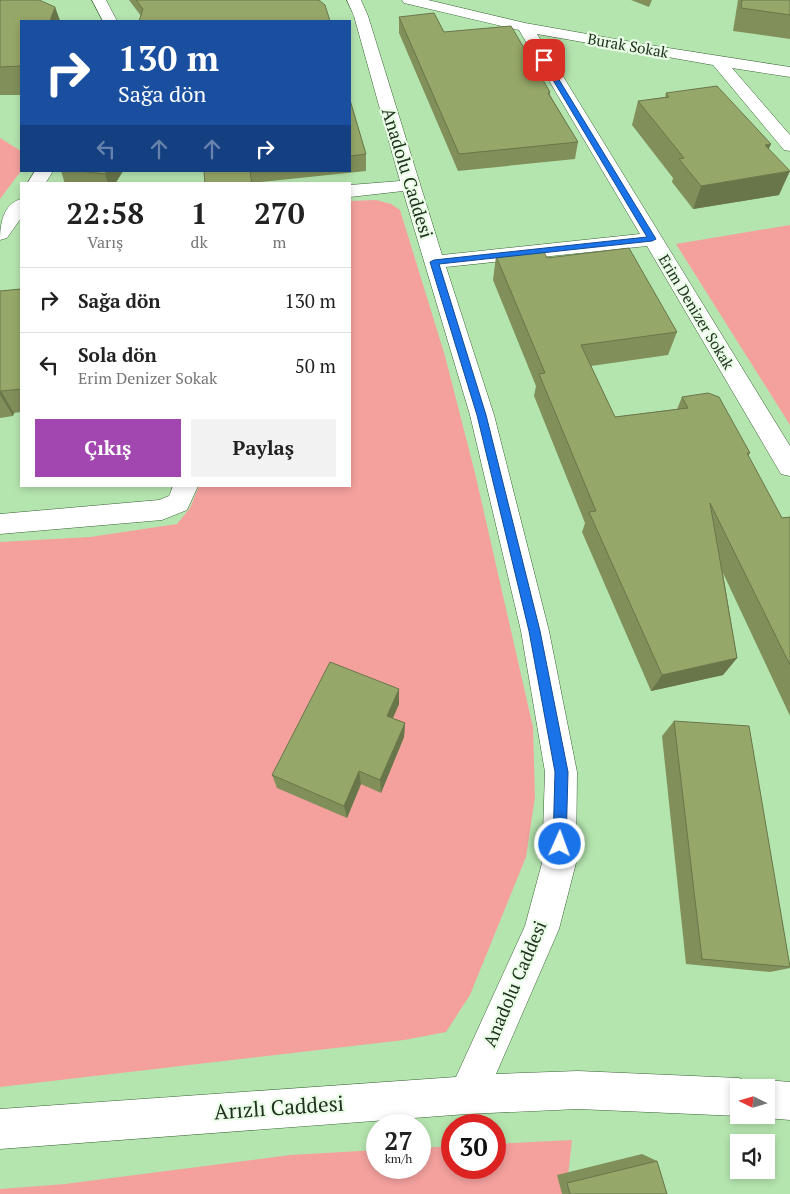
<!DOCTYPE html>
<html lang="tr">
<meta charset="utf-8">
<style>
:root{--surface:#fff;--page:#f2f2f2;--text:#222;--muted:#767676;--line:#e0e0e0;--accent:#a246b0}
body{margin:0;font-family:"PT Serif",serif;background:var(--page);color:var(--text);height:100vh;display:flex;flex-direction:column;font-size:19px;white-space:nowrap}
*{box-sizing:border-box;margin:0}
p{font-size:16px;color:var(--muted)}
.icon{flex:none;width:28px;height:28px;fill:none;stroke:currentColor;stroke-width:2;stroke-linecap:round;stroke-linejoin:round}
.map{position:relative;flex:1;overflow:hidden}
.panel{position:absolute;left:20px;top:182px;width:331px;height:305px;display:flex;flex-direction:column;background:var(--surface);border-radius:0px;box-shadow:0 2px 8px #0003}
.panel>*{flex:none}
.hud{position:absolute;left:20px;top:20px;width:331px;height:152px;border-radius:0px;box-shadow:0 2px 8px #0003;background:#1a4fa0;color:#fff;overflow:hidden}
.needle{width:32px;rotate:275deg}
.fabs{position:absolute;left:730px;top:1079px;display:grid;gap:10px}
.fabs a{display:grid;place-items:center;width:45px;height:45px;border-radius:0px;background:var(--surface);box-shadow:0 2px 8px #0003;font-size:25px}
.speed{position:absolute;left:366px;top:1114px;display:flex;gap:10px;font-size:25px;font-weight:700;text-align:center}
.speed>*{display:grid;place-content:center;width:65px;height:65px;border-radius:50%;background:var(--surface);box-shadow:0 2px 8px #0003;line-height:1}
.speed small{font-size:12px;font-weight:400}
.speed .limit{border:8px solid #d22;background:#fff;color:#111}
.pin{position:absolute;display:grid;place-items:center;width:42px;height:42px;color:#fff;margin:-21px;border-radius:10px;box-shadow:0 2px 8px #0006}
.me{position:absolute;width:55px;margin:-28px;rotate:2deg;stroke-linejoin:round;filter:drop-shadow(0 0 4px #0008)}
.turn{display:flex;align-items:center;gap:18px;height:105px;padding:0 15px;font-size:22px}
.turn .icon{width:65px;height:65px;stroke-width:2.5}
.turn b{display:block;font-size:35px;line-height:42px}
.lanes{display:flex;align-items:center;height:48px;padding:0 15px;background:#0003;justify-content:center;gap:25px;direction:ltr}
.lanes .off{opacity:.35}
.eta{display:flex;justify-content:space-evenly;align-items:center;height:85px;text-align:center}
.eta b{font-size:30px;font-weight:700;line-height:35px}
.button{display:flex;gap:10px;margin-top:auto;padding:10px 15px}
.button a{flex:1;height:58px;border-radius:0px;background:var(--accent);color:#fff;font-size:20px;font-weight:700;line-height:58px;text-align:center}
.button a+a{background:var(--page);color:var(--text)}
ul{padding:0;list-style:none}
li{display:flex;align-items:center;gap:15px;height:65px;padding:0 15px;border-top:1px solid var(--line)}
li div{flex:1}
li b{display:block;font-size:19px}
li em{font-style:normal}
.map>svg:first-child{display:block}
</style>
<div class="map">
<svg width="790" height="1194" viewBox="0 0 790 1194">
<rect width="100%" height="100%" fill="#b5e5af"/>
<g fill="#f4a19e">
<polygon points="0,138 21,151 21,171 0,199"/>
<polygon points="376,200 391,204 400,210 445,356 475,473 533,727 535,797 526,857 470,995 446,1032 404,1040 0,1087 0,542 90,537 177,524 190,508 199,486 350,486 350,201"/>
<polygon points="790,225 790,425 676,244"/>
<polygon points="572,1140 566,1194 0,1194 0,1189 65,1184 290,1155 377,1150 378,1168 420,1168 420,1148 452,1146 452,1168 495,1168 495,1144"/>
</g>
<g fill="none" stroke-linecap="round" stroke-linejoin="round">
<g stroke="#386334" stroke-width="1">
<g id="minor">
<polygon points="92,0 106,0 117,21 103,21"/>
<polygon points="347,0 361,0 368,16 442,255 640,234 519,30 404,3 402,0 428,0 525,23 649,45 790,67 790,77 732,68 790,135 790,151 784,150 713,65 537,34 790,446 790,476 781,474 647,246 446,267 494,415 549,631 577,772 576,863 559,929 496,1074 578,1071 739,1078 753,1085 766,1080 790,1082 790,1120 766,1118 758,1115 766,1115 766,1088 739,1088 739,1115 742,1115 739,1116 578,1109 467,1114 0,1149 0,1109 456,1077 525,926 542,863 545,772 521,631 470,415 403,191 350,197 350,185 400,181 354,16"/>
<polygon points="35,171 53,171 45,184 27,184"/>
<path d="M21,199V218L7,238L0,240C0,224 3,204 21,199Z"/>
<polygon points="173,486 198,486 187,510 162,520 0,534 0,514 159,500 169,496"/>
</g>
</g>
<use href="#minor" fill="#fff" fill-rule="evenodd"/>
</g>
<g fill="#81905a">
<polygon points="0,0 55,7 60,21 21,21 21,95 0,95"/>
<polygon points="129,0 319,0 141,16"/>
<polygon points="631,0 652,0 649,7"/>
<polygon points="738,0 790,0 790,39 733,31"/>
<polygon points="399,17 444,32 550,92 550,95 578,142 575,159 458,171 399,33"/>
<polygon points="666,93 769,149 779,195 693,209 672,182 673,178 632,125 638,101 665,97"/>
<polygon points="350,100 366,154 366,171 252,183 204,171 350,171"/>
<polygon points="61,171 123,171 115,184 65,184"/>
<polygon points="496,256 547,258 677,332 668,355 591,366 615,417 677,409 682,397 750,453 748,456 782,518 790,517 790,716 723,573 737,658 723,675 651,691 582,532 585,523 534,396 536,386 493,280"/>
<polygon points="21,289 21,412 14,413 13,416 0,418 0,291"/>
<polygon points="399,704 393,718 405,723 404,737 381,793 361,784 347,818 277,788 272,775"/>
<polygon points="674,721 790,968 770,972 686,964 662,736"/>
<polygon points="642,1154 657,1161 667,1194 562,1194 557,1175"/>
</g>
<g fill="#69764a">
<polygon points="55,7 60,21 50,21"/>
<polygon points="771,144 761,168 765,145"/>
<polygon points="107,171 123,171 115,184 108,184 105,174"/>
<polygon points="790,171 779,195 693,209 701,186"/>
<polygon points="1,391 14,413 13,416 0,395"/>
<polygon points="737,658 723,675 651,691 662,675"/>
<polygon points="399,689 399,704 387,731 387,716"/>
<polygon points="405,723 404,737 381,793 380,780"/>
<polygon points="359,771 361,784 347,818 344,806"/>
</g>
<g fill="#96a869" stroke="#69764a">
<polygon points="0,0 39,0 55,7 50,21 21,21 21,66 0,67"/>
<polygon points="136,0 319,0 325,5 330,21 139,21 143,9"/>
<polygon points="742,0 790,0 790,15 741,8"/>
<polygon points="434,13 444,32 511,26 550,92 548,93 578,142 459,154 399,17"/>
<polygon points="717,86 771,144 765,145 790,171 701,186 679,159 684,158 638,101 669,97 666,93"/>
<polygon points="350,100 366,154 350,156"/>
<polygon points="80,171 107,171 105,174"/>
<polygon points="204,171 250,171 252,184 205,184"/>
<polygon points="629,248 677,332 581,345 615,417 688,408 682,397 708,393 719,397 750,453 747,453 782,518 790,517 790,665 710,503 737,658 662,675 589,512 596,511 539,374 545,373 496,256 543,250 547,258"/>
<polygon points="21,289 21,389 1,391 0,395 0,291"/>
<polygon points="330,662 399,689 387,716 405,723 380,780 359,771 344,806 272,775"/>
<polygon points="674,721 749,726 790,967 702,959"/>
<polygon points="657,1161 667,1194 570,1194 567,1183"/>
</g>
<polygon fill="#1a73e8" stroke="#114b97" points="544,58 547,60 656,239 652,241 439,264 486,415 540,631 568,772 566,844 564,849 560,851 555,849 553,844 555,772 529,631 477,415 430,262 434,260 647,237 541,60"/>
<g text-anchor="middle" stroke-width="4.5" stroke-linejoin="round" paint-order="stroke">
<g font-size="15" fill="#20331e" stroke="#eafee7">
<text transform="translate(628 46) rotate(10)" y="5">Burak Sokak</text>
<text transform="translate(696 312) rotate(59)" y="5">Erim Denizer Sokak</text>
</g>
<g font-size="18" fill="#20331e" stroke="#eafee7">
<text transform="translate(407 173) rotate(73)" y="6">Anadolu Caddesi</text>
<text transform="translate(515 984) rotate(-67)" y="6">Anadolu Caddesi</text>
</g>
<g font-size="21" fill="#20331e" stroke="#eafee7">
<text transform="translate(279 1108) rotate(-4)" y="7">Arızlı Caddesi</text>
</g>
</g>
</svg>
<div class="fabs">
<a><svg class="needle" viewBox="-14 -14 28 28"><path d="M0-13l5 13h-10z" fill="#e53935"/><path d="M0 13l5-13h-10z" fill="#767676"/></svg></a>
<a><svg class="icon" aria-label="sound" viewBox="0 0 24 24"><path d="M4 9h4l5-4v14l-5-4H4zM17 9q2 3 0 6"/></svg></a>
</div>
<div class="speed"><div>27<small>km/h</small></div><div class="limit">30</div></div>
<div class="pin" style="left:544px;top:60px;background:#d93025"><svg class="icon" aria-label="arrive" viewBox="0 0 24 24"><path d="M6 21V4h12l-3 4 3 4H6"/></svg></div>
<svg class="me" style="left:560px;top:844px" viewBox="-20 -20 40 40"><circle r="17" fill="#1a73e8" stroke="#fff" stroke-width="3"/><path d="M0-11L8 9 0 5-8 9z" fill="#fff"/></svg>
<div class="hud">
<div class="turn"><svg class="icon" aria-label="right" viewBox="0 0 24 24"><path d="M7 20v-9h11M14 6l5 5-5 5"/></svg><div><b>130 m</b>Sağa dön</div></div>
<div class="lanes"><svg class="icon off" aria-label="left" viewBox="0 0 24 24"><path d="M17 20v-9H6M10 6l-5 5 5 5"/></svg><svg class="icon off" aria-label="ahead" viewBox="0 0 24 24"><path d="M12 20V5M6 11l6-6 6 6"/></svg><svg class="icon off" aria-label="ahead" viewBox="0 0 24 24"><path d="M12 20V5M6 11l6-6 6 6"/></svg><svg class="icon" aria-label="right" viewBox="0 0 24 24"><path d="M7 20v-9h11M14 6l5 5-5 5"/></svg></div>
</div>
<section class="panel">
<div class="eta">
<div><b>22:58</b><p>Varış</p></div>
<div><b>1</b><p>dk</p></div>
<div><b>270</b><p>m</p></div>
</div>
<ul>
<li><svg class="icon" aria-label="right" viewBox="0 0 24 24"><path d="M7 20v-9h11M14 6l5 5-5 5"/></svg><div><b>Sağa dön</b></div><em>130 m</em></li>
<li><svg class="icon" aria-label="left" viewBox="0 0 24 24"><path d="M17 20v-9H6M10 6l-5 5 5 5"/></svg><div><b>Sola dön</b><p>Erim Denizer Sokak</p></div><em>50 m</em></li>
</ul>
<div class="button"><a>Çıkış</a><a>Paylaş</a></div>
</section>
</div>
